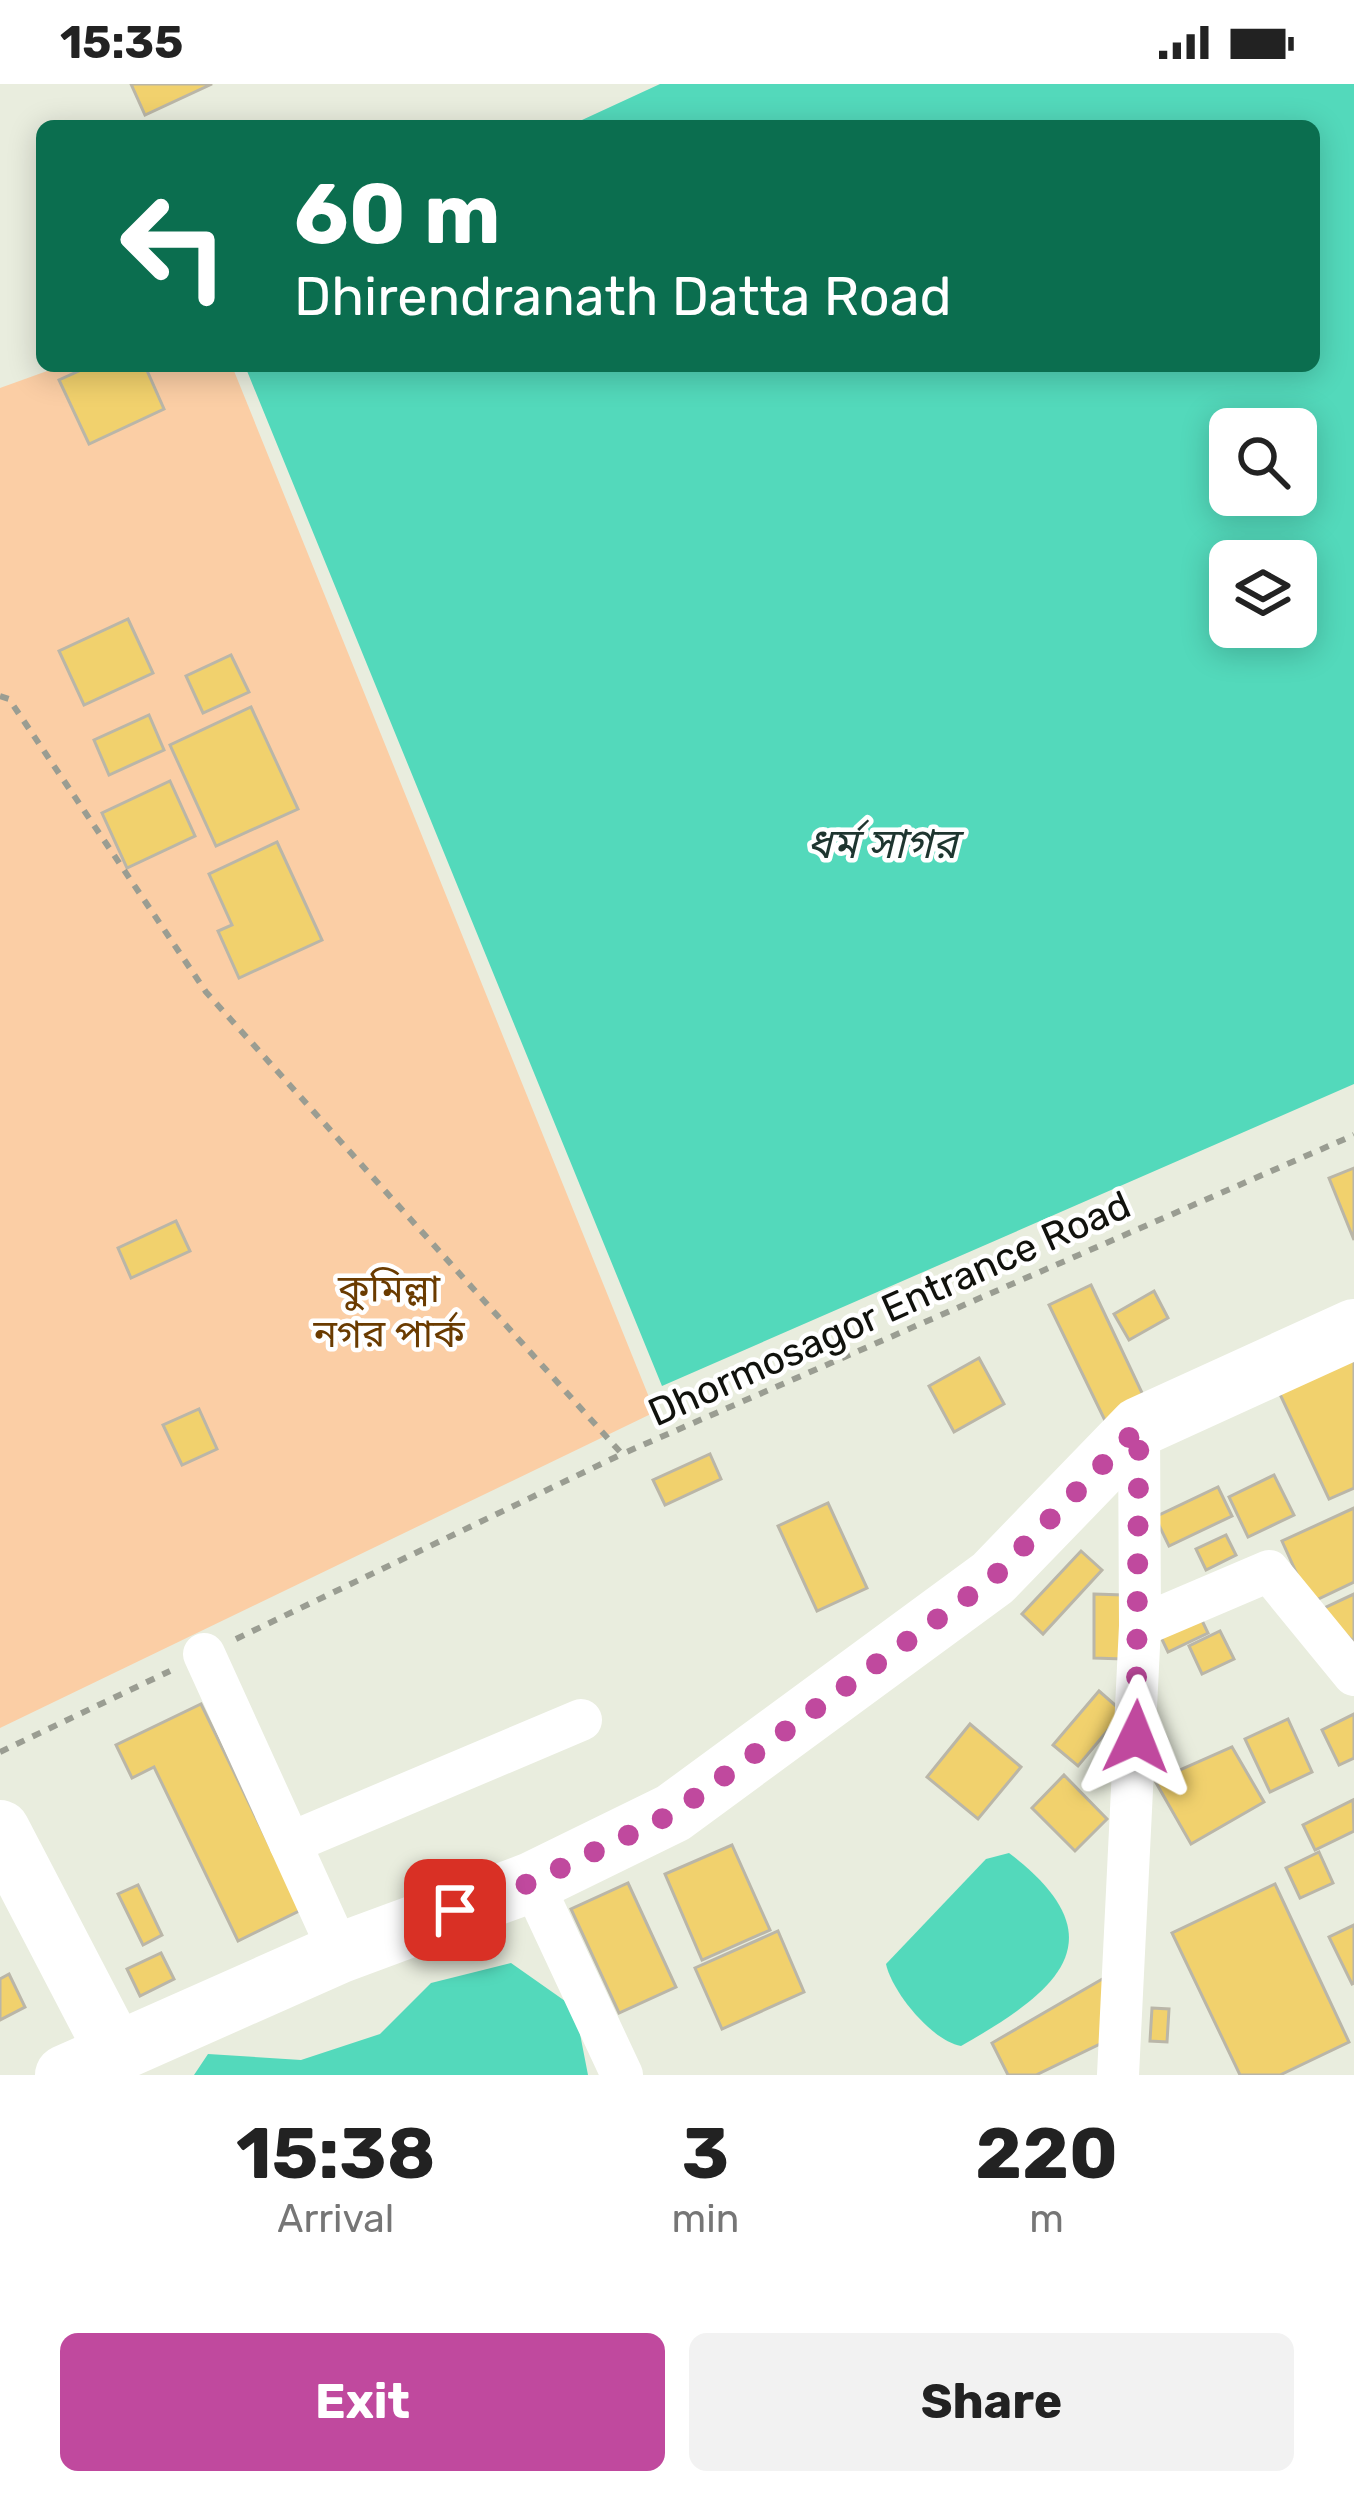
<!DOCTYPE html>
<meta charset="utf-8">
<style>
:root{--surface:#fff;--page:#f2f2f2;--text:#222;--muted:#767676;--accent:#c0499e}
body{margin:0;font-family:Rubik,"Noto Sans Bengali",sans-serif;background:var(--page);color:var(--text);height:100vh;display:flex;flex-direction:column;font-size:45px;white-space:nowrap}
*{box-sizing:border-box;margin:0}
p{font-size:39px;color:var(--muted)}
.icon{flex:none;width:66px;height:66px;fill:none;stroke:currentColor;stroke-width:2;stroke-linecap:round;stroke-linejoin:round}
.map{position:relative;height:1991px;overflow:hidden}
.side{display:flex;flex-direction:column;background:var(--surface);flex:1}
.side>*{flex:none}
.guide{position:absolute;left:36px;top:36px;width:1284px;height:252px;border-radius:18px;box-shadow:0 6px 30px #0003;background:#0b6e4f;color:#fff;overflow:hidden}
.fabs{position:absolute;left:1209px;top:324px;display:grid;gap:24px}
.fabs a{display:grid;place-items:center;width:108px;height:108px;border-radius:18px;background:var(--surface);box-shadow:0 6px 30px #0003;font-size:60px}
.pin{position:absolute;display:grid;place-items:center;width:102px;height:102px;color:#fff;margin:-51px;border-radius:24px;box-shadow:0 6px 18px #0006}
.me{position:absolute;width:132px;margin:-66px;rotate:2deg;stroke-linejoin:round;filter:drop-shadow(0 0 9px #0008)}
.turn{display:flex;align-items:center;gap:42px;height:252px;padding:0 60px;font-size:54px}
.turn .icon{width:156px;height:156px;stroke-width:2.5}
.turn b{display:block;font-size:84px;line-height:102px}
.eta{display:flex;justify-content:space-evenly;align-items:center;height:204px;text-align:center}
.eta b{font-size:72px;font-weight:700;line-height:84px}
.button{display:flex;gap:24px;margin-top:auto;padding:24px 60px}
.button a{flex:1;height:138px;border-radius:18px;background:var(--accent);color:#fff;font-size:48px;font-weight:700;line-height:138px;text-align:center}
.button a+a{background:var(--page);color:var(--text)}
.status{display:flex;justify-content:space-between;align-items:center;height:84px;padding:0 60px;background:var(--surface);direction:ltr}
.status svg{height:33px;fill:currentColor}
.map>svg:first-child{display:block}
</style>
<div class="status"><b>15:35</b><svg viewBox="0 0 49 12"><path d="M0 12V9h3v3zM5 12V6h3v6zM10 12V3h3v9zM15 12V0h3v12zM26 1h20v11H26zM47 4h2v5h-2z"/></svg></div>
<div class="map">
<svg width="1354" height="1991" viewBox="0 0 1354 1991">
<rect width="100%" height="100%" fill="#e9edde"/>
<path fill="#fbcea5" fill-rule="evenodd" d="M61,282H90L60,296L145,282H232L655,1328L0,1644V304ZM128,535L153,589L84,620L60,567ZM231,572L248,609L203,629L186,592ZM251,624L297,724L217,762L170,661ZM278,759L322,856L240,893L218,848L232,841L209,790ZM176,1137L132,1193L118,1164Z"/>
<g fill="#53d9bb" fill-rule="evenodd">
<path d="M660,0H1354V1000L662,1302L245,282H1314V42H569ZM1230,345H1296V411H1230ZM1230,477H1296V543H1230Z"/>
<path d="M1009,1769C1123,1856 1056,1908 961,1962C932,1957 892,1908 886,1880L986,1775Z"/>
<polygon points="511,1879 575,1924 588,1991 194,1991 208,1970 301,1976 380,1950 431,1899"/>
</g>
<g fill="#f1d16d" stroke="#bab6a8" stroke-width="3">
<polygon points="131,0 212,0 145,31"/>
<polygon points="90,282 145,282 164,325 89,360 59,296"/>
<polygon points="128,535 153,589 84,621 59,567"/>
<polygon points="231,571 249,608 203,629 186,592"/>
<polygon points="251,623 298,725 216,762 170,661"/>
<polygon points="149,631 164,666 109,691 94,656"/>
<polygon points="170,697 195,752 127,784 102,729"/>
<polygon points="277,758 322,856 239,894 218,847 232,841 209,790"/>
<polygon points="1354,1084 1354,1156 1329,1094"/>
<polygon points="176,1137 190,1167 131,1194 118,1164"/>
<polygon points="1091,1201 1153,1332 1112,1351 1049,1221"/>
<polygon points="1154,1207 1168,1234 1129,1256 1114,1230"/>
<polygon points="1354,1250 1354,1404 1329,1415 1278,1306"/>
<polygon points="979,1274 1004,1320 954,1348 929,1302"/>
<polygon points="199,1325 217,1365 182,1381 163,1341"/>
<polygon points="710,1370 721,1395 665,1421 653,1396"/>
<polygon points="1274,1391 1294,1431 1248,1453 1229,1413"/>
<polygon points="1218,1403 1232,1432 1169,1462 1155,1433"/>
<polygon points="828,1419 867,1504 817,1527 778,1442"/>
<polygon points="1354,1424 1354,1498 1310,1519 1282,1457"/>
<polygon points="1226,1451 1236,1471 1206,1486 1196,1465"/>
<polygon points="1081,1467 1102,1486 1043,1550 1022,1530"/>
<polygon points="1094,1510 1123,1511 1123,1575 1094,1574"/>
<polygon points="1354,1510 1354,1558 1320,1526"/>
<polygon points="1197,1526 1208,1549 1168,1568 1157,1545"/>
<polygon points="1220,1547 1234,1575 1202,1590 1189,1562"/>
<polygon points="1099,1607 1123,1628 1078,1682 1053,1661"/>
<polygon points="201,1620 301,1826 238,1857 154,1683 132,1694 116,1661"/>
<polygon points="1354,1630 1354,1674 1339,1681 1322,1646"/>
<polygon points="1288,1635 1312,1688 1270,1708 1245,1655"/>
<polygon points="970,1640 1021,1683 978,1735 927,1693"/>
<polygon points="1232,1663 1264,1718 1191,1760 1155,1697"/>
<polygon points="1064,1691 1107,1735 1075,1767 1032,1724"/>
<polygon points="1353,1716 1354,1747 1315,1766 1303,1741"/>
<polygon points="732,1761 770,1846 702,1876 665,1790"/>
<polygon points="1319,1768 1333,1799 1300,1814 1286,1784"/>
<polygon points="628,1799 676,1903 619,1929 571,1825"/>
<polygon points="1275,1800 1349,1958 1280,1991 1240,1991 1172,1849"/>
<polygon points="138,1801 162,1851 143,1861 118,1810"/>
<polygon points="1354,1841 1354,1899 1352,1900 1329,1853"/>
<polygon points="778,1847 804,1908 722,1945 695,1884"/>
<polygon points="161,1869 174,1895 140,1912 127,1885"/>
<polygon points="9,1890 25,1923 0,1936 0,1895"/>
<polygon points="1104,1894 1104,1958 1036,1991 1008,1991 992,1959"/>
<polygon points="1152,1924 1169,1925 1167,1958 1150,1957"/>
</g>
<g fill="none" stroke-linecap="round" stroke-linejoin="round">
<g stroke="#9a9d92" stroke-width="6" stroke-dasharray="9 9" stroke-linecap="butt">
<polyline points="0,612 9,615 206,908 622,1370 1354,1051"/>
<polyline points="236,1555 622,1370"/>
<polyline points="0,1668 170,1587"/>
</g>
<g stroke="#fff" stroke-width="42">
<polyline points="1140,1542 1269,1487 1354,1591"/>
<polyline points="204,1570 340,1869"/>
<polyline points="290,1759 581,1636"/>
<polyline points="532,1798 622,1991"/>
<polyline points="1118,1991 1140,1542 1139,1343"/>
</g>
<g stroke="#fff" stroke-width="60">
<polyline points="0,1746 114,1965"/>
<polyline points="65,1991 340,1869 532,1798 673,1729 993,1494 1139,1343 1354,1245"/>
</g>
</g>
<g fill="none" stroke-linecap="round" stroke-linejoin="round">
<polyline stroke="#c0499e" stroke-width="21" stroke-dasharray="0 37.8" points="455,1826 532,1798 674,1729 993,1494 1139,1343 1136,1653"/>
</g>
<g text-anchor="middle" stroke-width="9" stroke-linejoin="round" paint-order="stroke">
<g font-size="39" fill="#6a3b00" stroke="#fff">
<text x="389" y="1218">কুমিল্লা<tspan x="389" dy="45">নগর পার্ক</tspan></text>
</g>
<g font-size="39" fill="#11120d" stroke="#fff">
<text transform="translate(889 1224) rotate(-24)" y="14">Dhormosagor Entrance Road</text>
</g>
<g font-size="42" font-style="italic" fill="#1e352f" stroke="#fff">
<text x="882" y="774">ধর্ম সাগর</text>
</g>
</g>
</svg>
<div class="fabs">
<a><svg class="icon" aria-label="search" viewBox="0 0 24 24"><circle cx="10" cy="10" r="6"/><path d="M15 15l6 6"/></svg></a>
<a><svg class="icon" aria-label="layers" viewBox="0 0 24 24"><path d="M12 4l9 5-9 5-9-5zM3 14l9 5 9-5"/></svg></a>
</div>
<div class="pin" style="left:455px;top:1826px;background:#d93025"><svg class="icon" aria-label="arrive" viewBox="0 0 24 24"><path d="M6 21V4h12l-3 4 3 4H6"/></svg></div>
<svg class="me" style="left:1136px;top:1653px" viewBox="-20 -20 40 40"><path d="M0-17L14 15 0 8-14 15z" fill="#c0499e" stroke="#fff" stroke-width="4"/></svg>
<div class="guide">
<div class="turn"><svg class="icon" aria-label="left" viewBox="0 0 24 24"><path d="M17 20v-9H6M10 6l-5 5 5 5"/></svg><div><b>60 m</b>Dhirendranath Datta Road</div></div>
</div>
</div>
<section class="side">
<div class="eta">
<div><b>15:38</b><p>Arrival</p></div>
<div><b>3</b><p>min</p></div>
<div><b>220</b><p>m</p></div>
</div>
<div class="button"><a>Exit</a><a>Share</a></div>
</section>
